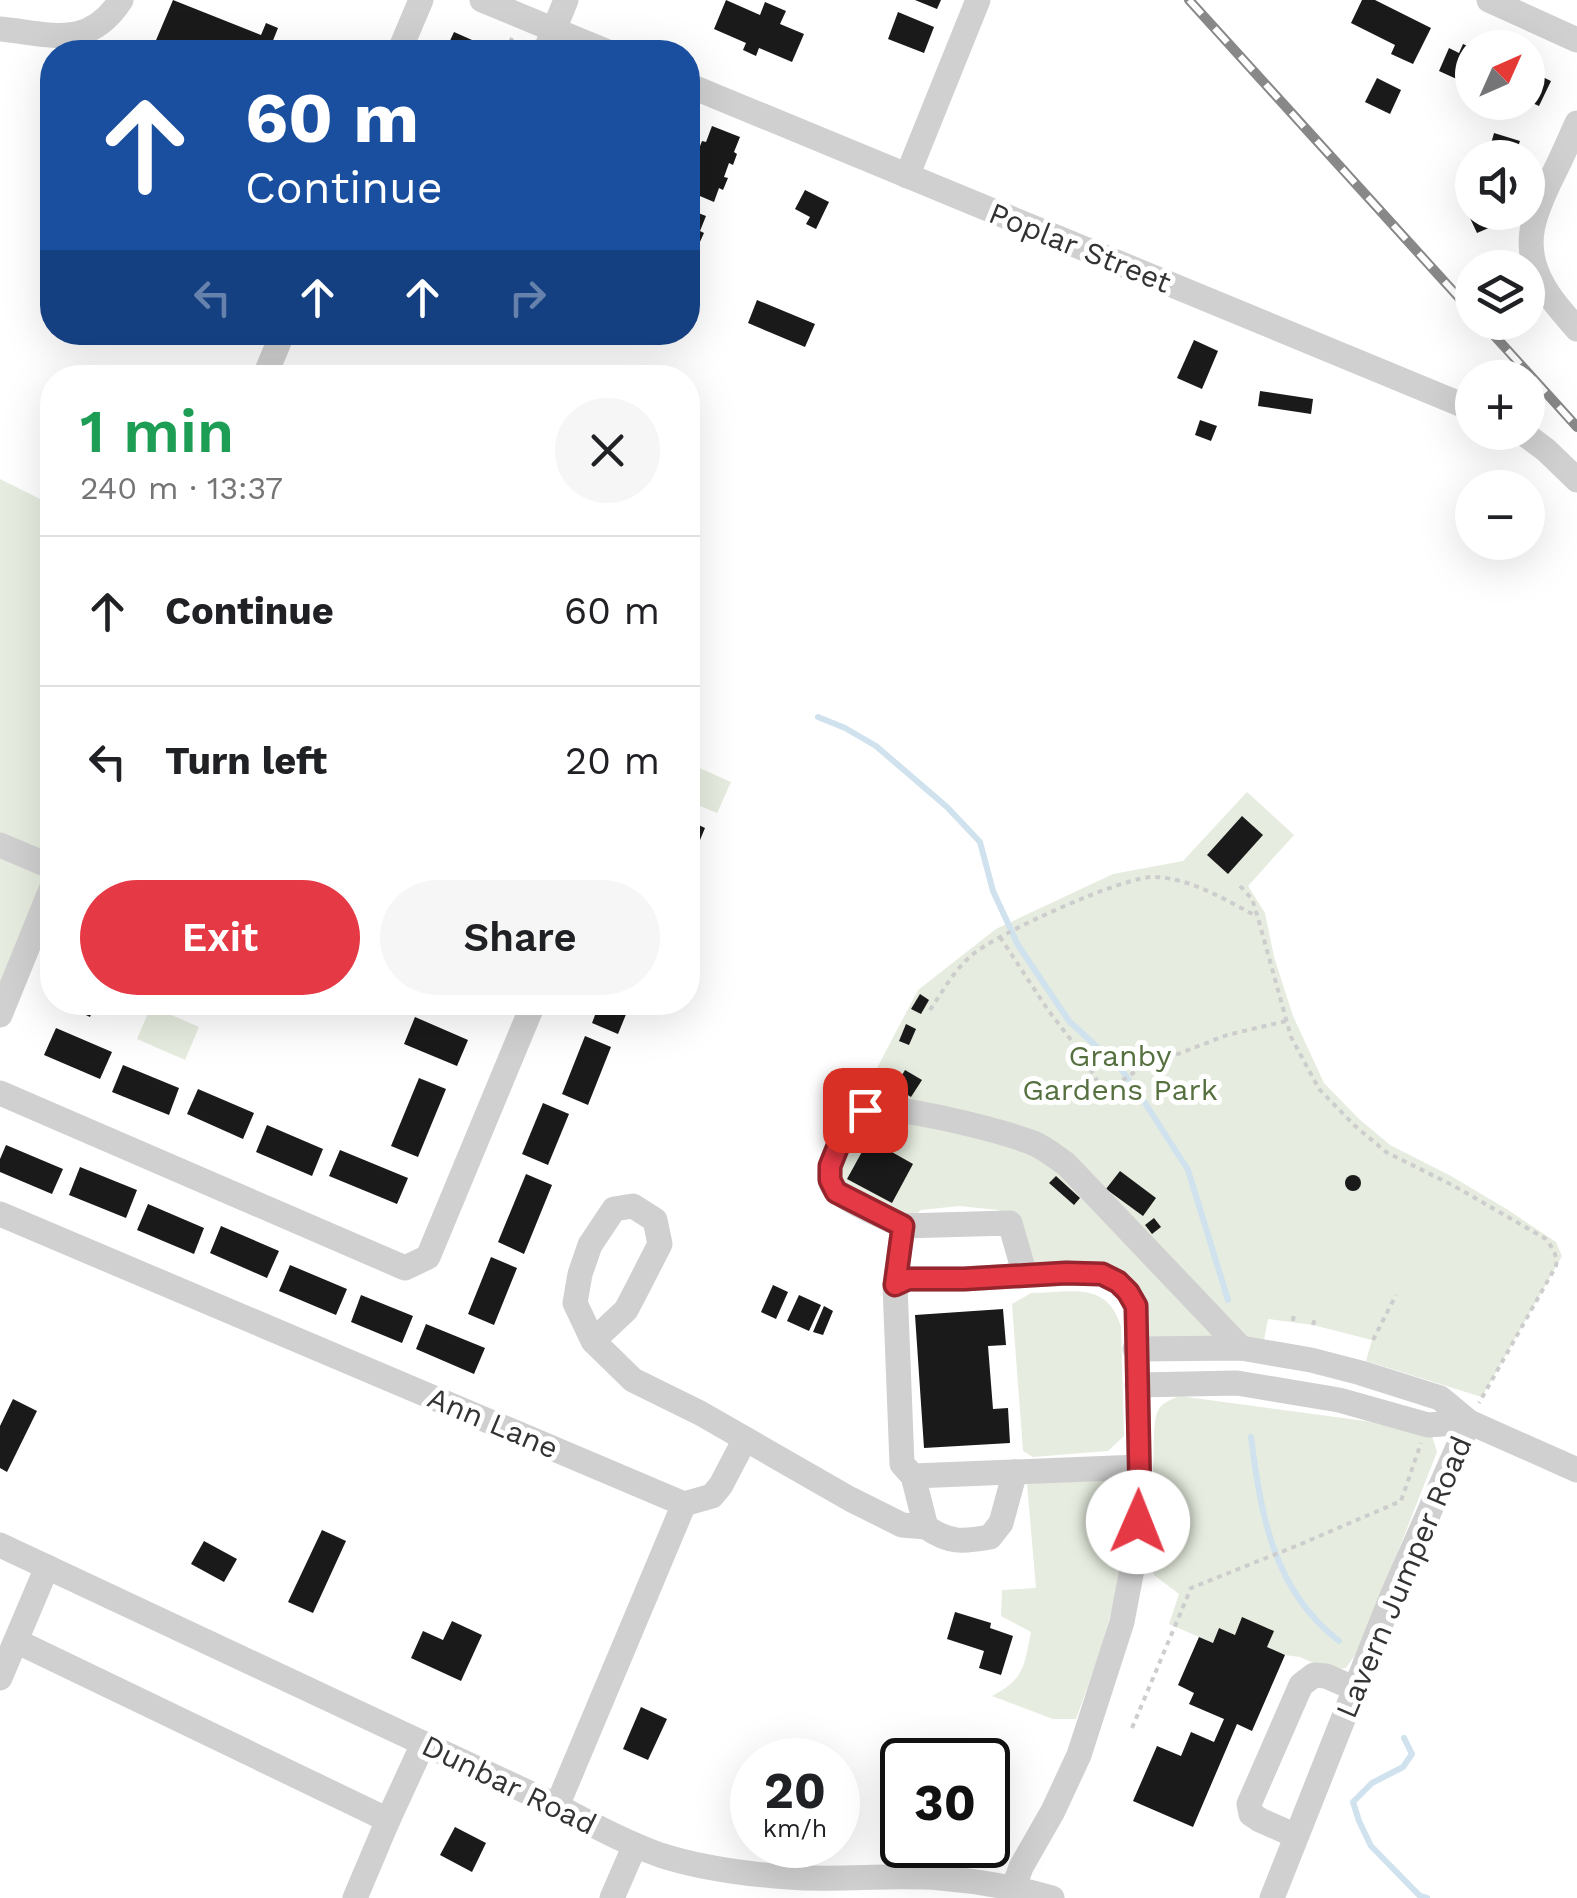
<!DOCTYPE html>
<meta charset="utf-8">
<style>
:root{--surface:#fff;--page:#f6f6f6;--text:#202124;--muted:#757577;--line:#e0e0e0;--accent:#e63946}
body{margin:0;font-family:"Work Sans",sans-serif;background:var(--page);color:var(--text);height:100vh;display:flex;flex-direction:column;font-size:38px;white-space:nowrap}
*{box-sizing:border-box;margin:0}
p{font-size:32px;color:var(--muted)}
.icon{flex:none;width:55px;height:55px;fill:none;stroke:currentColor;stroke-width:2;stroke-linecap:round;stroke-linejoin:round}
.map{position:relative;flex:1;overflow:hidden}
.drawer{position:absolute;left:40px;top:365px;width:660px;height:650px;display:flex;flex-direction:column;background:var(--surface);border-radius:40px;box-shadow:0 10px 40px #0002}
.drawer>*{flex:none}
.top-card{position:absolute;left:40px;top:40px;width:660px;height:305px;border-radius:40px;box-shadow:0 10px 40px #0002;background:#1a4fa0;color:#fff;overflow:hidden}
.needle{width:65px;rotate:45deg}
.buttons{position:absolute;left:1455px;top:30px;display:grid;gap:20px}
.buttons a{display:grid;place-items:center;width:90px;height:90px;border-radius:50%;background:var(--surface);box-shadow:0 10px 40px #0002;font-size:50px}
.speed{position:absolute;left:730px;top:1738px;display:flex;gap:20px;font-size:50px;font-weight:700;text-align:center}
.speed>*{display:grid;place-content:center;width:130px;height:130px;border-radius:50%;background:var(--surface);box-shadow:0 10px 40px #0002;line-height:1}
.speed small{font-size:25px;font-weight:400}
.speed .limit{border:5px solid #111;border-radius:15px;background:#fff;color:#111}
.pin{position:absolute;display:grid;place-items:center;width:85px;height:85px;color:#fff;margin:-42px;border-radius:20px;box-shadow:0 5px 15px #0006}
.me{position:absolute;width:110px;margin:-55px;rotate:1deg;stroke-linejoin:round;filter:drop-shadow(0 0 8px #0008)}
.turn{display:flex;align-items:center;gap:35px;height:210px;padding:0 40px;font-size:45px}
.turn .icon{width:130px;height:130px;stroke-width:2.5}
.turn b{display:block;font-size:70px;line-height:85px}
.lanes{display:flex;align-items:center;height:95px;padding:0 40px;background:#0003;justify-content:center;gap:50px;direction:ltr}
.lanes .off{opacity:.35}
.round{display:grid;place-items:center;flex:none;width:105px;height:105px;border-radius:52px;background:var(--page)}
.summary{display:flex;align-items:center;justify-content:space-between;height:170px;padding:0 40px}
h1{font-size:60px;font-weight:600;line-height:75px;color:#1e9e55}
.primary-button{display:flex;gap:20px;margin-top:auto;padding:20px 40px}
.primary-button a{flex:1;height:115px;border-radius:60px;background:var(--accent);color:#fff;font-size:40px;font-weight:600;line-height:115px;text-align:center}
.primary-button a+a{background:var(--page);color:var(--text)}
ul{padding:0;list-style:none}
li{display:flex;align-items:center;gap:30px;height:150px;padding:0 40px;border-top:2px solid var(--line)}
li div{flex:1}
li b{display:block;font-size:38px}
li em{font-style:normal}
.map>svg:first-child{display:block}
</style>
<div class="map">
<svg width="1577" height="1898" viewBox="0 0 1577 1898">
<rect width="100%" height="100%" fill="#fff"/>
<g fill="#e6ecdf">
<polygon points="0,479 52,505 52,887 0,1015"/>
<polygon points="688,763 731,782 717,813 688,801"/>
<polygon points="1247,792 1294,835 1248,886 1265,913 1274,957 1293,1016 1324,1083 1358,1118 1390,1145 1451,1176 1508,1210 1556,1242 1562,1256 1482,1397 1366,1361 1372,1340 1313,1325 1268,1319 1262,1351 1135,1349 1130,1308 1110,1286 1038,1280 1016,1224 998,1210 959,1206 921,1210 903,1226 836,1192 847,1125 918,990 996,929 1113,874 1183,861"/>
<polygon points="151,1006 199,1027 185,1060 137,1039"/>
<path d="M1031,1293C1071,1293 1107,1280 1121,1327L1124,1436L1108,1451L1033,1457L1023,1451L1012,1304Z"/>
<path d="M1179,1396L1410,1427L1432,1436L1437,1452L1360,1648L1346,1668L1328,1670L1300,1657L1285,1655L1267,1647L1242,1618L1235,1635L1219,1628L1213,1643L1169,1624L1179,1594L1154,1575L1151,1562L1154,1433C1156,1409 1157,1405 1179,1396Z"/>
<path d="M1107,1478L1122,1482L1127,1493L1117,1592L1100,1652L1076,1719H1053L992,1696C1025,1679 1024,1666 1031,1632L1001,1616L1002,1590L1036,1588L1027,1484Z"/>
</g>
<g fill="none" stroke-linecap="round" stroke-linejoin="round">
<g stroke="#cfe2ee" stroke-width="6">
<polyline points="818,717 845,728 876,746 947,807 980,842 993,891 1018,945 1069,1021 1120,1068 1138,1092 1188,1170 1228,1300"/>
<path d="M1251,1437C1261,1515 1273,1590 1339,1641"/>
<polyline points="1404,1738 1412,1754 1403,1767 1372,1783 1353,1802 1359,1821 1371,1846 1420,1896 1427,1898"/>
</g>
</g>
<g fill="#1a1a1a">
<polygon points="173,0 261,35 266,23 278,28 272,43 295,52 151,52"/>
<polygon points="726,0 760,15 765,2 786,11 780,24 804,34 792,62 759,48 756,56 743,50 746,43 714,29"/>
<polygon points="915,0 941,0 937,9"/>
<polygon points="1362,0 1375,0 1431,28 1413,64 1391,54 1395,45 1351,23"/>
<polygon points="898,12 934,27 924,53 888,39"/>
<polygon points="454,32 481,44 477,52 440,52 444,44 448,45"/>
<polygon points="1463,44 1472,48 1472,86 1439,71 1449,48 1459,53"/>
<polygon points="1528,70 1551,81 1539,106 1528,101"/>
<polygon points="1377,78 1401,90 1390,114 1365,102"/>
<polygon points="712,126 740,137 734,152 737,154 733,165 729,163 724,177 728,178 723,190 719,188 714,202 688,191 694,175 689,174 702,141 706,142"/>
<polygon points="1494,133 1520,141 1514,158 1487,158"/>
<polygon points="805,190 829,202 816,229 806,224 810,217 795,209"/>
<polygon points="688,209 706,216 700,231 704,233 699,244 696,243 690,256 694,257 688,274"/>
<polygon points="1485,212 1491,227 1477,233 1470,218"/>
<polygon points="757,300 815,324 805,347 748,323"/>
<polygon points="1194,340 1218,351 1202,389 1177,378"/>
<polygon points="1260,391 1313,399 1311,414 1258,406"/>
<polygon points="1200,420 1217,426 1211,441 1195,435"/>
<polygon points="1242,816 1263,835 1228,874 1207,855"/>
<polygon points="688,820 705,828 688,869"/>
<polygon points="920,994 929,1000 921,1014 911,1009"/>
<polygon points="59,1002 96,1002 90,1017"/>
<polygon points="600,1002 631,1002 618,1034 592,1023"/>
<polygon points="415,1017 468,1040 457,1066 404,1044"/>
<polygon points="906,1024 916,1029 909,1045 899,1041"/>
<polygon points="56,1028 112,1052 100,1079 44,1055"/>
<polygon points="585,1036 611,1047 588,1105 562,1094"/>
<polygon points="123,1065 179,1088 169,1115 112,1092"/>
<polygon points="905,1070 922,1080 911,1097 895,1087"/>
<polygon points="419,1078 446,1089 418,1157 391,1146"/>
<polygon points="198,1089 254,1113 243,1139 187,1114"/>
<polygon points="543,1103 569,1114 548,1165 522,1154"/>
<polygon points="267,1125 323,1149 312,1176 256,1152"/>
<polygon points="869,1139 913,1164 892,1203 847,1179"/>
<polygon points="6,1145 63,1169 52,1194 0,1172 0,1159"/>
<polygon points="340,1150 408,1178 397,1204 329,1176"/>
<polygon points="80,1167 137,1190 126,1218 69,1195"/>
<polygon points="1120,1171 1156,1198 1143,1216 1106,1189"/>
<polygon points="526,1174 552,1185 524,1254 498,1242"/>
<circle cx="1353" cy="1183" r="8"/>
<polygon points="1056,1176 1080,1198 1074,1205 1049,1183"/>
<polygon points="148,1204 204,1228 194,1254 137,1230"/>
<polygon points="1154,1218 1161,1227 1152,1234 1145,1225"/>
<polygon points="221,1226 279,1251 267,1278 210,1253"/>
<polygon points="491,1257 517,1268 494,1325 468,1314"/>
<polygon points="290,1265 347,1289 336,1315 279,1291"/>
<polygon points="773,1285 788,1292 776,1319 761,1312"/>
<polygon points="361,1295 413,1316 402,1343 351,1322"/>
<polygon points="799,1295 821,1305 809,1331 787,1321"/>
<polygon points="824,1306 833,1311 823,1335 813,1332"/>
<polygon points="1003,1309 1006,1345 988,1346 993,1409 1008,1408 1010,1443 924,1448 915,1315"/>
<polygon points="426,1324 485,1348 474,1374 416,1349"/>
<polygon points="13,1399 37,1411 7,1472 0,1468 0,1426"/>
<polygon points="322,1530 346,1541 313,1613 288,1602"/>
<polygon points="204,1541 237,1559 224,1582 191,1564"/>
<polygon points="955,1612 991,1623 990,1628 1013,1636 1001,1675 979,1668 984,1651 947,1639"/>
<polygon points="1242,1617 1274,1631 1267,1647 1285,1655 1252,1731 1237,1724 1193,1827 1133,1801 1157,1746 1181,1756 1191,1732 1214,1742 1224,1719 1189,1704 1194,1693 1178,1685 1199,1637 1213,1643 1219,1628 1235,1635"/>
<polygon points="452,1621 482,1635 461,1681 411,1658 423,1631 443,1640"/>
<polygon points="641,1707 667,1719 648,1760 623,1749"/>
<polygon points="455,1827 486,1843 472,1872 440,1855"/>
</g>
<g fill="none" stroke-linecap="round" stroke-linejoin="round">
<g stroke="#cdcdcd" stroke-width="4" stroke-dasharray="5 5" stroke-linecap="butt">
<polyline points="507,52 512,38"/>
<path d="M1240,886L1252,899L1258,918L1291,1037L1319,1089L1354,1125L1386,1152L1454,1186L1546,1239C1552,1248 1558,1255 1556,1266L1479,1403"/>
<polyline points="1000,937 1048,1010 1081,1053 1104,1093 1139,1069 1227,1035 1286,1021"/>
<path d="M930,1010C943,991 954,970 972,955C994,935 1127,874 1156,877C1192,879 1224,899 1256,916"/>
<polyline points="1293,1321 1294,1314"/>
<polyline points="1313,1325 1315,1318"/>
<polyline points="1373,1340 1396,1295"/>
<polyline points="1132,1728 1191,1588 1301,1544 1401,1501 1421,1443"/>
</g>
<g stroke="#d0d0d0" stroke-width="25">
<polyline points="482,0 608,52"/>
<polyline points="1489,0 1577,40"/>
<path d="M0,29C52,34 88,50 121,0"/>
<polyline points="546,49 566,0"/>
<polyline points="399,52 421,0"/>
<polyline points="688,85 1472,409"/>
<path d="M1577,123C1568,143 1560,162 1550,181C1533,217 1521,246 1543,285C1552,302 1565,315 1577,329"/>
<polyline points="907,176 978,0"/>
<polyline points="264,378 283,332"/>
<polyline points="1522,432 1546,450 1577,480"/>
<polyline points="0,845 52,867"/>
<polyline points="0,1015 52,887"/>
<polyline points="0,1093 405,1268 428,1257 534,1002"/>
<polyline points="0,1214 684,1504 557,1806"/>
<path d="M903,1226C887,1218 837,1199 831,1183C827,1170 833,1158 838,1146C844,1132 850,1116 866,1110C892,1102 1005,1132 1033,1143C1045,1148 1056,1157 1066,1164L1241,1348"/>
<polyline points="895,1285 903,1226 1010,1223 1025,1275"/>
<polyline points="593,1341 626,1310 637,1289 660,1244 655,1220 633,1206 614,1209 590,1245 580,1274 575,1303 593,1341 633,1380 700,1413 850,1499 902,1525 926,1527"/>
<polyline points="1135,1349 1241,1348 1311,1360 1361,1373 1440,1398 1469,1422 1577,1470"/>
<polyline points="1137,1385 1237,1383 1339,1400 1428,1425 1469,1422"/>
<polyline points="913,1476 1139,1467"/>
<polyline points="684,1504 712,1496 721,1485 745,1439"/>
<path d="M0,1545L557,1806C591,1824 624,1842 660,1855C700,1868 746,1874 788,1877C838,1881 889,1874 940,1878C978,1881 1016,1888 1052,1898"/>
<polyline points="16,1641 388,1820 423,1744"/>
<polyline points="0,1678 47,1567"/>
<polyline points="1296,1836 1260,1820 1251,1814 1249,1804 1301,1685 1314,1675 1326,1676 1356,1689"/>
<path d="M1014,1887L1021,1867L1053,1811L1079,1755L1122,1622L1137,1543L1140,1501L1136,1305L1128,1292L1118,1282L1102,1274L1066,1273L964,1279H908L895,1285L902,1464L913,1476L926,1527C949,1543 962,1542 990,1537L1001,1523L1015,1472"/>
<polyline points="355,1898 388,1820"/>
<polyline points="612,1898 635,1845"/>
<polyline points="1272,1898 1392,1596 1469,1422"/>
</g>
<g stroke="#888" stroke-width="10">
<g id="rail">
<polyline points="1189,0 1472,312"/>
<polyline points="1482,322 1577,427"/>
</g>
</g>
<use href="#rail" stroke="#fff" stroke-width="6" stroke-dasharray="19" stroke-linecap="butt"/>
</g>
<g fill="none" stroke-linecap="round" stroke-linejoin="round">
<g stroke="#96252e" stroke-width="25">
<polyline id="route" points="865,1110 847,1124 830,1166 830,1180 836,1192 903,1226 895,1285 908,1279 964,1279 1066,1273 1102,1274 1118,1282 1128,1292 1136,1306 1140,1501 1138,1522"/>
</g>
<use href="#route" stroke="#e63946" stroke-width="18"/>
</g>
<g text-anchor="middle" stroke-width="10" stroke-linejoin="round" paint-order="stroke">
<g font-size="30" fill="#333" stroke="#fff">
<text transform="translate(1080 248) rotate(22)" y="10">Poplar Street</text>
<text transform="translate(493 1423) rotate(23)" y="10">Ann Lane</text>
<text transform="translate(1404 1577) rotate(-67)" y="10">Lavern Jumper Road</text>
<text transform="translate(509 1785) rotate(26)" y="10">Dunbar Road</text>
</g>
<g font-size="30" fill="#56703f" stroke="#fff">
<text x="1120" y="1066">Granby<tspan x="1120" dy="34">Gardens Park</tspan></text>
</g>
</g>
</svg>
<div class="buttons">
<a><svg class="needle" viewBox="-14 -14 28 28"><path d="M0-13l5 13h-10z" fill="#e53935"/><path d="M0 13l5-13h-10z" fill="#757577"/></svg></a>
<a><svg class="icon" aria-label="sound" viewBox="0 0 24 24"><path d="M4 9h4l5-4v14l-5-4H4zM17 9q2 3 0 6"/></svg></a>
<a><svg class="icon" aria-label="layers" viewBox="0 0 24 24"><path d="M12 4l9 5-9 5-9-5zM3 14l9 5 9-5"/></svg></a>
<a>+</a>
<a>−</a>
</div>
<div class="speed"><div>20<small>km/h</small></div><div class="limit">30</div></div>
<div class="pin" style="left:865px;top:1110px;background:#d93025"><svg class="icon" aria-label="arrive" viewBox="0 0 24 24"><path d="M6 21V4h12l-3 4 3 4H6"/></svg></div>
<svg class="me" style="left:1138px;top:1522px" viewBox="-20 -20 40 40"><circle r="19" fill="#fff"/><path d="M0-13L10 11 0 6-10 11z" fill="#e63946"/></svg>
<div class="top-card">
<div class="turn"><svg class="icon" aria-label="ahead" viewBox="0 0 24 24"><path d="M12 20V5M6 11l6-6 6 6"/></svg><div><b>60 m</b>Continue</div></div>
<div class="lanes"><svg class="icon off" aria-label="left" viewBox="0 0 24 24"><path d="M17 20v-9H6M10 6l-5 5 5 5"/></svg><svg class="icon" aria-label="ahead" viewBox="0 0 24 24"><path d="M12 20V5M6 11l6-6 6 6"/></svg><svg class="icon" aria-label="ahead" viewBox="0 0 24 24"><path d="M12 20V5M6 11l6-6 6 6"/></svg><svg class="icon off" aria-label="right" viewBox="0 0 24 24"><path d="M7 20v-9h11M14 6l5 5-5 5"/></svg></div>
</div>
<section class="drawer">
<div class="summary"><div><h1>1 min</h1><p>240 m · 13:37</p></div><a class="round"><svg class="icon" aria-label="close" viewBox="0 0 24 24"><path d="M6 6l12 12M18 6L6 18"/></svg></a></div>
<ul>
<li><svg class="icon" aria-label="ahead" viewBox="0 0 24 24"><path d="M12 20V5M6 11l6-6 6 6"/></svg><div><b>Continue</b></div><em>60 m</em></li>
<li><svg class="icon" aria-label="left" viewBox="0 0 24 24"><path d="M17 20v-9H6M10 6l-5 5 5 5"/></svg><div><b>Turn left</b></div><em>20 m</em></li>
</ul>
<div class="primary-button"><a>Exit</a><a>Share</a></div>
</section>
</div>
